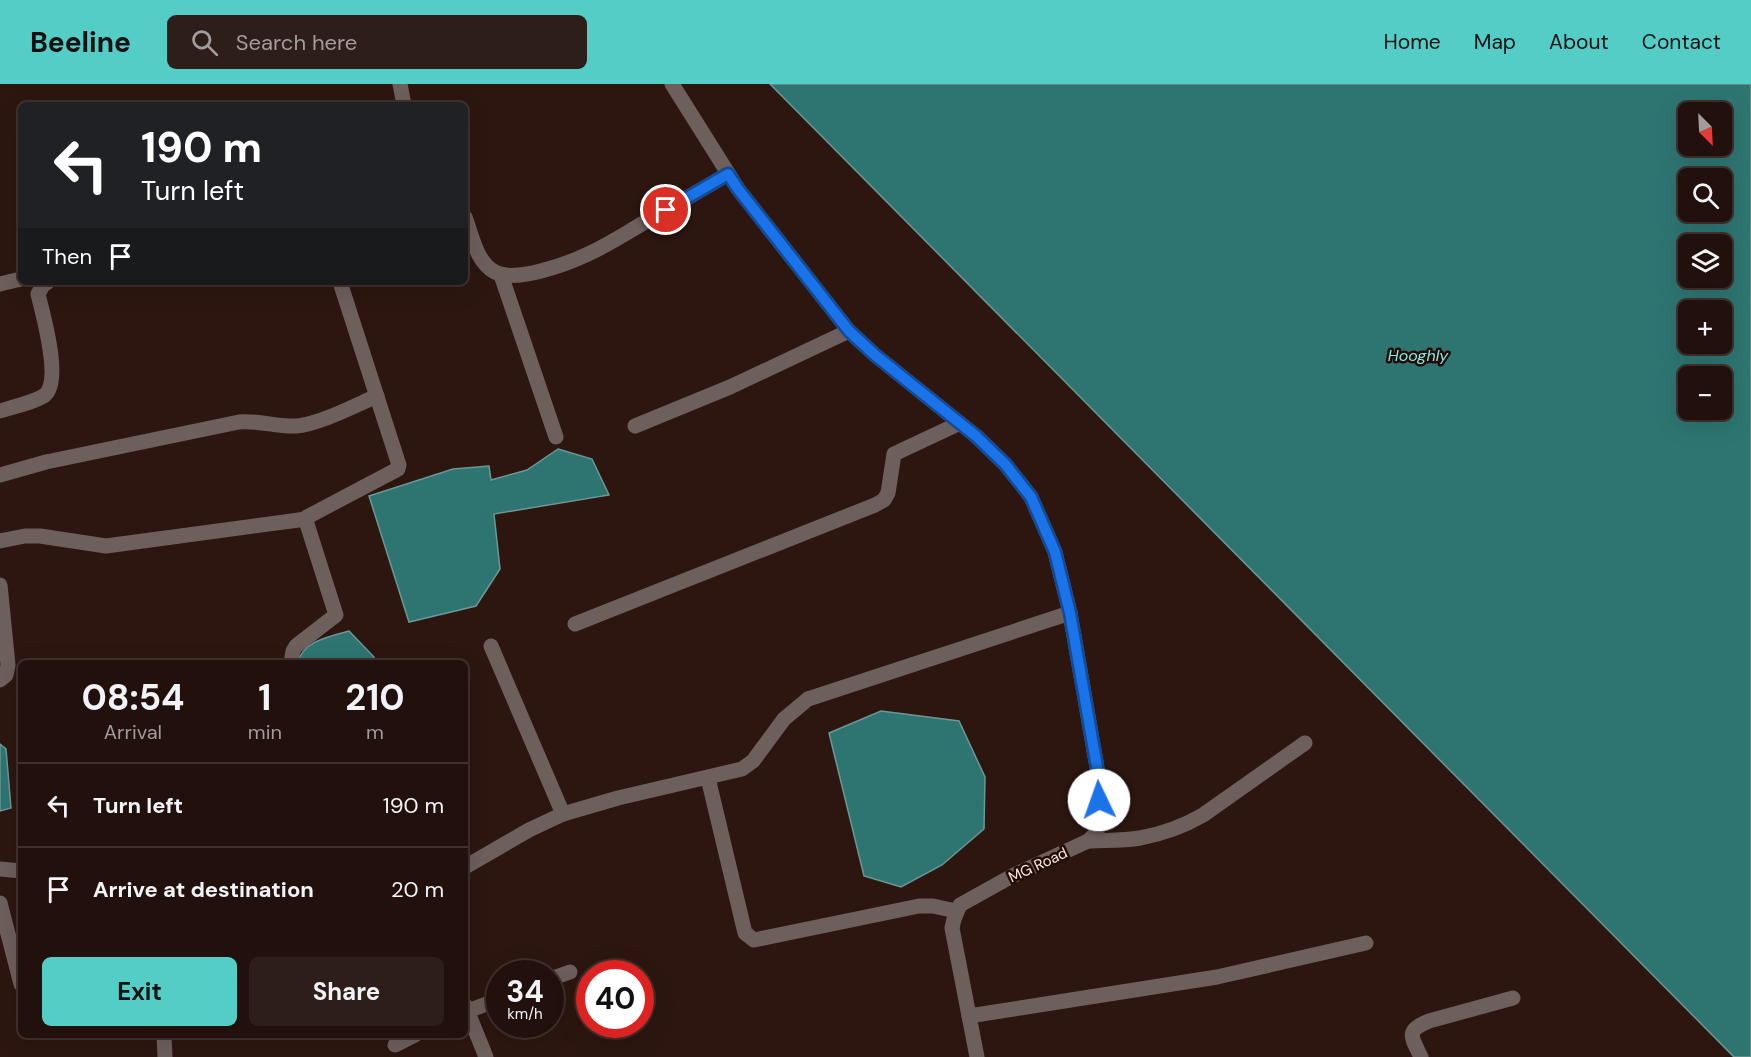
<!DOCTYPE html>
<meta charset="utf-8">
<style>
:root{--surface:#22100c;--page:#2e1e1a;--text:#f1f3f6;--muted:#a29d9d;--line:#3f302d;--accent:#54cdc7}
body{margin:0;font-family:"DM Sans",sans-serif;background:var(--page);color:var(--text);height:100vh;display:flex;flex-direction:column;font-size:22px;white-space:nowrap}
*{box-sizing:border-box;margin:0}
p{font-size:20px;color:var(--muted)}
.icon{flex:none;width:33px;height:33px;fill:none;stroke:currentColor;stroke-width:2;stroke-linecap:round;stroke-linejoin:round}
.map{position:relative;flex:1;overflow:hidden}
.panel{position:absolute;left:18px;top:576px;width:450px;height:378px;display:flex;flex-direction:column;background:var(--surface);border-radius:9px;box-shadow:0 6px 24px #0002,0 0 0 2px var(--line)}
.panel>*{flex:none}
.top-card{position:absolute;left:18px;top:18px;width:450px;height:183px;border-radius:9px;box-shadow:0 6px 24px #0002,0 0 0 2px var(--line);background:#202124;color:#fff;overflow:hidden}
.needle{width:39px;rotate:156deg}
.fabs{position:absolute;left:1678px;top:18px;display:grid;gap:12px}
.fabs a{display:grid;place-items:center;width:54px;height:54px;border-radius:9px;background:var(--surface);box-shadow:0 6px 24px #0002,0 0 0 2px var(--line);font-size:30px}
.speed{position:absolute;left:486px;top:876px;display:flex;gap:12px;font-size:30px;font-weight:700;text-align:center}
.speed>*{display:grid;place-content:center;width:78px;height:78px;border-radius:50%;background:var(--surface);box-shadow:0 6px 24px #0002,0 0 0 2px var(--line);line-height:1}
.speed small{font-size:15px;font-weight:400}
.speed .limit{border:9px solid #d22;background:#fff;color:#111}
.pin{position:absolute;display:grid;place-items:center;width:51px;height:51px;color:#fff;margin:-26px;border:3px solid #fff;border-radius:50%;box-shadow:0 2px 6px #0007}
.me{position:absolute;width:66px;margin:-33px;rotate:357deg;stroke-linejoin:round;filter:drop-shadow(0 0 4px #0008)}
.turn{display:flex;align-items:center;gap:21px;height:126px;padding:0 24px;font-size:27px}
.turn .icon{width:78px;height:78px;stroke-width:2.5}
.turn b{display:block;font-size:42px;line-height:51px}
.then{display:flex;align-items:center;height:57px;padding:0 24px;background:#0003;gap:12px;font-size:22px}
.eta{display:flex;justify-content:space-evenly;align-items:center;height:102px;text-align:center}
.eta b{font-size:36px;font-weight:700;line-height:42px}
.button{display:flex;gap:12px;margin-top:auto;padding:12px 24px}
.button a{flex:1;height:69px;border-radius:9px;background:var(--accent);color:#111;font-size:24px;font-weight:700;line-height:69px;text-align:center}
.button a+a{background:var(--page);color:var(--text)}
ul{padding:0;list-style:none}
li{display:flex;align-items:center;gap:18px;height:84px;padding:0 24px;border-top:2px solid var(--line)}
li div{flex:1}
li b{display:block;font-size:22px}
li em{font-style:normal}
header{display:flex;align-items:center;gap:36px;box-sizing:border-box;height:84px;padding:0 30px;background:var(--accent);color:#111}
header strong{font-size:28px}
nav{display:flex;gap:33px;margin-inline-start:auto;font-size:21px}
.search{width:420px;height:54px;background:var(--page);display:flex;align-items:center;gap:15px;box-sizing:border-box;padding:0 21px;border-radius:9px;color:var(--muted);font-size:22px}
.map>svg:first-child{display:block}
</style>
<header>
<strong>Beeline</strong>
<div class="search"><svg class="icon" aria-label="search" viewBox="0 0 24 24"><circle cx="10" cy="10" r="6"/><path d="M15 15l6 6"/></svg>Search here</div>
<nav><a>Home</a><a>Map</a><a>About</a><a>Contact</a></nav>
</header>
<div class="map">
<svg width="1751" height="973" viewBox="0 0 1751 973">
<rect width="100%" height="100%" fill="#2d1610"/>
<g fill="#2e7572" stroke="#6b9794" stroke-width="1.5" fill-rule="evenodd">
<path d="M770,0H1751V973H1734ZM1722,28V62H1689V28ZM1689,94H1722V128H1689ZM1689,160H1722V194H1689ZM1722,226V260H1689V226ZM1722,292V326H1689V292Z"/>
<polygon points="558,365 592,375 609,411 494,430 500,485 476,522 409,538 369,412 453,385 489,382 491,396 527,386"/>
<path d="M349,547L374,573L375,579H298C302,557 331,552 349,547Z"/>
<polygon points="881,627 959,637 985,693 984,745 942,781 901,803 864,792 829,649"/>
<polygon points="0,660 6,665 11,724 0,727"/>
</g>
<g fill="none" stroke-linecap="round" stroke-linejoin="round">
<g stroke="#6d5f5c" stroke-width="15">
<polyline points="400,0 404,21"/>
<polyline points="672,0 738,105 849,247 875,271 976,352 1005,380 1031,413 1055,468 1070,529 1099,695 1099,737 1097,748 1088,757 1012,792 960,821 954,835 952,844 977,973"/>
<path d="M465,133C472,151 476,178 495,188C516,199 567,180 588,170C606,162 623,151 640,141C670,124 699,107 728,90"/>
<polyline points="501,191 556,353"/>
<polyline points="0,200 21,195"/>
<path d="M0,327C12,323 36,318 45,311C62,296 43,231 38,210L43,201L48,198"/>
<polyline points="635,342 730,303 849,247"/>
<path d="M0,391L46,378L239,338C258,336 277,343 296,342C318,341 356,321 377,312"/>
<polyline points="0,457 25,452 40,452 106,462 306,435"/>
<polyline points="0,501 8,581 6,591 0,596"/>
<polyline points="575,540 875,421 884,416 888,409 894,370 960,339"/>
<polyline points="491,562 563,730"/>
<polyline points="291,579 293,567 296,562 336,531 307,440 307,433 398,385 399,381 340,198"/>
<polyline points="708,694 745,849 754,856 919,822 933,822 956,827"/>
<path d="M1088,757C1105,756 1123,757 1140,754C1162,750 1184,742 1203,731L1305,659"/>
<polyline points="465,783 529,746 563,730 618,714 742,685 753,677 784,635 808,615 1070,529"/>
<polyline points="0,785 21,787"/>
<polyline points="0,819 21,900"/>
<polyline points="550,895 570,888"/>
<polyline points="465,921 486,973"/>
<polyline points="465,928 500,915"/>
<polyline points="969,932 1217,893 1366,859"/>
<polyline points="164,951 165,973"/>
<polyline points="395,961 415,951"/>
<path d="M1421,973C1411,952 1405,947 1429,937L1513,914"/>
</g>
</g>
<g fill="none" stroke-linecap="round" stroke-linejoin="round">
<g stroke="#114b97" stroke-width="15">
<polyline id="route" points="666,126 728,90 738,105 849,247 875,271 976,352 1005,380 1031,413 1055,468 1070,529 1099,695 1099,716"/>
</g>
<use href="#route" stroke="#1a73e8" stroke-width="10"/>
</g>
<g text-anchor="middle" stroke-width="5" stroke-linejoin="round" paint-order="stroke">
<g font-size="15" fill="#f9e7e3" stroke="#230c07">
<text transform="translate(1038 781) rotate(-25)" y="5">MG Road</text>
</g>
<g font-size="16" font-style="italic" fill="#81ede7" stroke="#230c07">
<text x="1418" y="277">Hooghly</text>
</g>
</g>
</svg>
<div class="fabs">
<a><svg class="needle" viewBox="-14 -14 28 28"><path d="M0-13l5 13h-10z" fill="#e53935"/><path d="M0 13l5-13h-10z" fill="#a29d9d"/></svg></a>
<a><svg class="icon" aria-label="search" viewBox="0 0 24 24"><circle cx="10" cy="10" r="6"/><path d="M15 15l6 6"/></svg></a>
<a><svg class="icon" aria-label="layers" viewBox="0 0 24 24"><path d="M12 4l9 5-9 5-9-5zM3 14l9 5 9-5"/></svg></a>
<a>+</a>
<a>−</a>
</div>
<div class="speed"><div>34<small>km/h</small></div><div class="limit">40</div></div>
<div class="pin" style="left:666px;top:126px;background:#d93025"><svg class="icon" aria-label="arrive" viewBox="0 0 24 24"><path d="M6 21V4h12l-3 4 3 4H6"/></svg></div>
<svg class="me" style="left:1099px;top:716px" viewBox="-20 -20 40 40"><circle r="19" fill="#fff"/><path d="M0-13L10 11 0 6-10 11z" fill="#1a73e8"/></svg>
<div class="top-card">
<div class="turn"><svg class="icon" aria-label="left" viewBox="0 0 24 24"><path d="M17 20v-9H6M10 6l-5 5 5 5"/></svg><div><b>190 m</b>Turn left</div></div>
<div class="then">Then<svg class="icon" aria-label="arrive" viewBox="0 0 24 24"><path d="M6 21V4h12l-3 4 3 4H6"/></svg></div>
</div>
<section class="panel">
<div class="eta">
<div><b>08:54</b><p>Arrival</p></div>
<div><b>1</b><p>min</p></div>
<div><b>210</b><p>m</p></div>
</div>
<ul>
<li><svg class="icon" aria-label="left" viewBox="0 0 24 24"><path d="M17 20v-9H6M10 6l-5 5 5 5"/></svg><div><b>Turn left</b></div><em>190 m</em></li>
<li><svg class="icon" aria-label="arrive" viewBox="0 0 24 24"><path d="M6 21V4h12l-3 4 3 4H6"/></svg><div><b>Arrive at destination</b></div><em>20 m</em></li>
</ul>
<div class="button"><a>Exit</a><a>Share</a></div>
</section>
</div>
